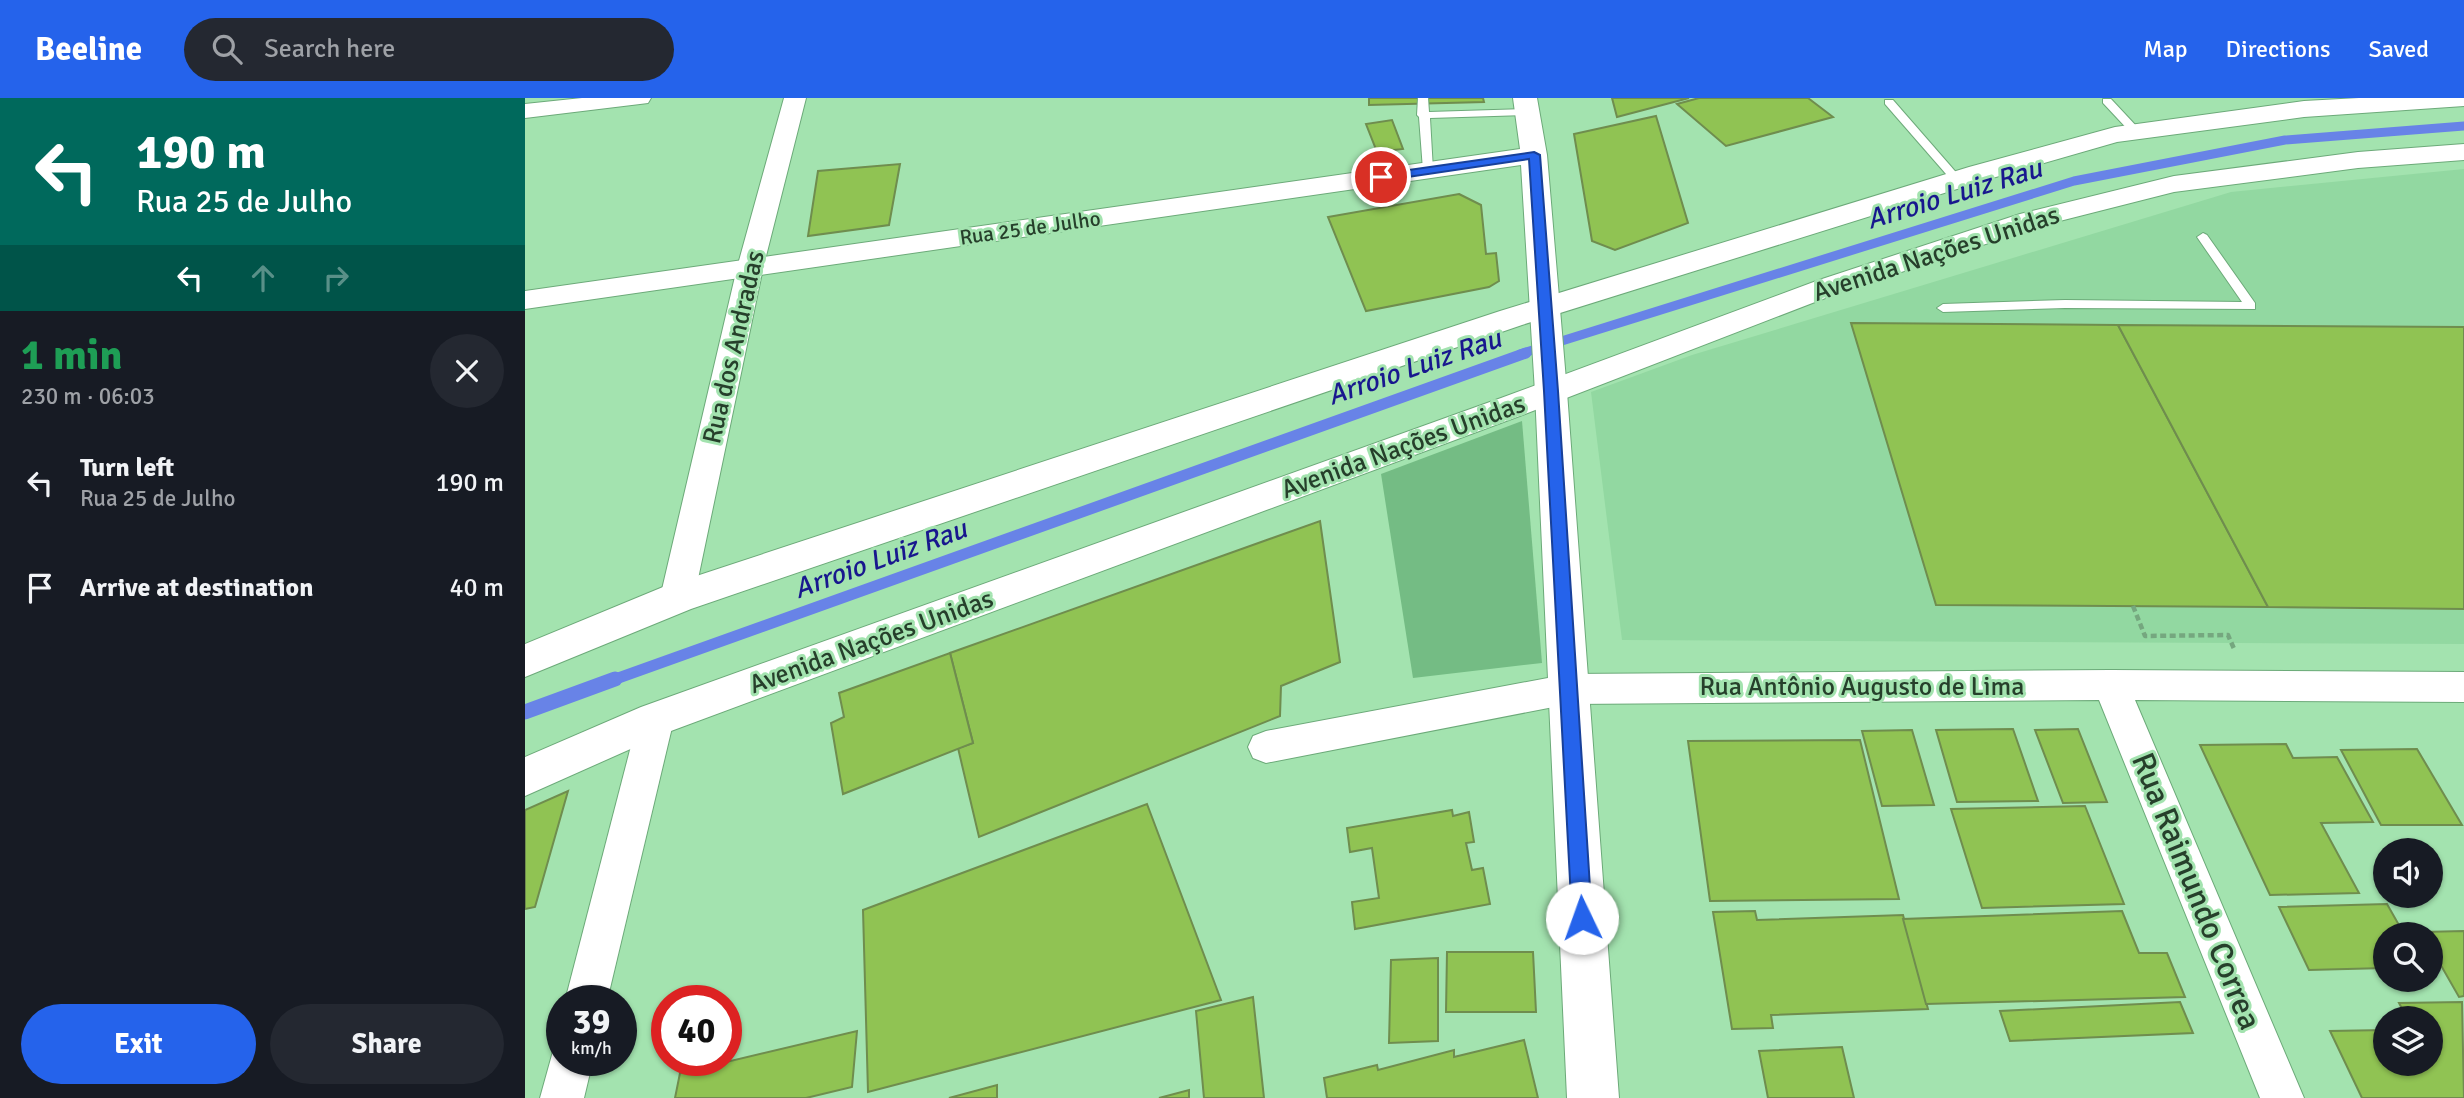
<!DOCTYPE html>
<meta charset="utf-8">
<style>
:root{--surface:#171b24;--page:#242831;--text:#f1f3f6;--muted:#9ea1a6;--accent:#2563eb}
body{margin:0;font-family:Signika,sans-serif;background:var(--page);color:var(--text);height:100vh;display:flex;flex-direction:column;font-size:26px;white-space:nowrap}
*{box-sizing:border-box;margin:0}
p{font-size:23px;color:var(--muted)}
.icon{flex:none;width:38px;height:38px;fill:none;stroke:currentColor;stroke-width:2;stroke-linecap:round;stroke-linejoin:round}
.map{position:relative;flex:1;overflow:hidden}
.drawer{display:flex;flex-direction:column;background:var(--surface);width:525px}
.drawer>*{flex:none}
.guide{background:#00695c;color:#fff;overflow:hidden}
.fabs{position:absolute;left:1848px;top:740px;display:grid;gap:14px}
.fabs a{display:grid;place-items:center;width:70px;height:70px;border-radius:50%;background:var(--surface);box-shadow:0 2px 5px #0004;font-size:35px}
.speed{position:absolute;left:21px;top:887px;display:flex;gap:14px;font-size:35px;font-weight:700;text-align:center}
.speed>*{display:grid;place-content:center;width:91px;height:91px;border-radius:50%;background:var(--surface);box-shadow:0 2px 5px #0004;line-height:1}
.speed small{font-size:18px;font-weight:400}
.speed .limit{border:10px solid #d22;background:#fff;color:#111}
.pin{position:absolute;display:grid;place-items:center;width:60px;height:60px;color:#fff;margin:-30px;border:4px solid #fff;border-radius:50%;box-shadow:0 2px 7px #0007}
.me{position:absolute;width:77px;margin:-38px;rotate:357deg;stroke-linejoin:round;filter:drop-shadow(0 0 5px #0008)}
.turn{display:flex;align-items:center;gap:24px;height:147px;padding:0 21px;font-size:32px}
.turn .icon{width:91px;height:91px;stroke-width:2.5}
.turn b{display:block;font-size:49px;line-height:60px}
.lanes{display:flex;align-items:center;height:66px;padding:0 21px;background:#0003;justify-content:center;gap:35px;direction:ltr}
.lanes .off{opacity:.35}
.round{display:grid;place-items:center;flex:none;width:74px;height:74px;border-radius:37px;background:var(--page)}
.head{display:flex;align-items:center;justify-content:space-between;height:119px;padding:0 21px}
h1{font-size:42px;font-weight:800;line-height:52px;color:#1e9e55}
.cta{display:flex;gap:14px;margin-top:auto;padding:14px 21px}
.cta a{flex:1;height:80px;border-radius:42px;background:var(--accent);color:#fff;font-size:28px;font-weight:800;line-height:80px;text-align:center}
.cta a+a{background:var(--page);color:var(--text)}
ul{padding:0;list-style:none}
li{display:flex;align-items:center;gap:21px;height:105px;padding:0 21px}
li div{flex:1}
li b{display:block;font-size:26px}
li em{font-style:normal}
header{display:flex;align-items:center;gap:42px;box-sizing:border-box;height:98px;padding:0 35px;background:var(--accent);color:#fff}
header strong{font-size:33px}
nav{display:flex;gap:38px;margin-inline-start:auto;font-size:24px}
.search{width:490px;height:63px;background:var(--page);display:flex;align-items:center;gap:18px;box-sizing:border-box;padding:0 24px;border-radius:38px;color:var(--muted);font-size:26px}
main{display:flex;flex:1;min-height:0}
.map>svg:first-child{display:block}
</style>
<header>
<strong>Beeline</strong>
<div class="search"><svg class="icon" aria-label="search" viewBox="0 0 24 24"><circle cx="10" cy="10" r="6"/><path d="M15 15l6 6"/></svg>Search here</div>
<nav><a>Map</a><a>Directions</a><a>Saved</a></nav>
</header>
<main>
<section class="drawer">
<div class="guide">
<div class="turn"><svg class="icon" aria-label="left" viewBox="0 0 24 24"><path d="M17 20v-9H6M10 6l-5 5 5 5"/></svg><div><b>190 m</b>Rua 25 de Julho</div></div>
<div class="lanes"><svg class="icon" aria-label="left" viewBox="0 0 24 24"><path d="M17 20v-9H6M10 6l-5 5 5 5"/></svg><svg class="icon off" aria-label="ahead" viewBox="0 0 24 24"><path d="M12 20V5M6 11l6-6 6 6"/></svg><svg class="icon off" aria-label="right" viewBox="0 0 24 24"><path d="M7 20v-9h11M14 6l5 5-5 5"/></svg></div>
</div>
<div class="head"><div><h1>1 min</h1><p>230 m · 06:03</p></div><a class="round"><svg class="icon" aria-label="close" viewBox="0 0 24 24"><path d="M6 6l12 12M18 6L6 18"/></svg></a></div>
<ul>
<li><svg class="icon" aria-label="left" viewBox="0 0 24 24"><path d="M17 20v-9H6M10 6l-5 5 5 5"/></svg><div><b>Turn left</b><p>Rua 25 de Julho</p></div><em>190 m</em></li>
<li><svg class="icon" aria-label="arrive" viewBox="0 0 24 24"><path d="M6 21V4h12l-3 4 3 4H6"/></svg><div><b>Arrive at destination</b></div><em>40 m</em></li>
</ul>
<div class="cta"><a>Exit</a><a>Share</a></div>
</section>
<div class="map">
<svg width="1939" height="1000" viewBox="0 0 1939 1000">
<rect width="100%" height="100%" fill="#a3e3af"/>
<polygon fill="#92d8a1" points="1939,71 1939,546 1097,542 1066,294 1167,257 1706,94"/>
<polygon fill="#74bc84" points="997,323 1017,565 888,580 856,376"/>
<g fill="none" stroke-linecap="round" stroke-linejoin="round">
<polyline stroke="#6883e7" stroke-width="9" points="995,256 1549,83 1760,42 1939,28"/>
<polyline stroke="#6883e7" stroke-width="11" points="85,583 1001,255"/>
<polyline stroke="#6883e7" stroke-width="15" points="0,614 90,581"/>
</g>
<g fill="#90c353" stroke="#6f8d4e" stroke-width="2">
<polygon points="844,0 958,0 959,4 844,7"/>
<polygon points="1087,0 1164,0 1092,19"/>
<polygon points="1174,0 1283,0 1308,19 1201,48 1152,6"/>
<polygon points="1131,18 1163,125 1090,152 1067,143 1049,36"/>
<polygon points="867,22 878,51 852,54 841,26"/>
<polygon points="375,66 364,127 283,138 293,73"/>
<polygon points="934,96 956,107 961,156 971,155 974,183 964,189 841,213 803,119"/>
<polygon points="1326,225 1593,227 1743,509 1411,507"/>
<polygon points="1593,227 1939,229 1939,511 1743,509"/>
<polygon points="795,423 815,564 756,588 755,618 454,739 433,650 448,645 425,555"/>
<polygon points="425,555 448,645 318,696 306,625 319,619 314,595"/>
<polygon points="1488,631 1513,703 1432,704 1411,632"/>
<polygon points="1553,631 1582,704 1538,705 1510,632"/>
<polygon points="1387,632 1409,707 1357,708 1337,633"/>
<polygon points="1335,642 1374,801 1185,803 1163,643"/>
<polygon points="1761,646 1768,660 1812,659 1848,724 1796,725 1834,795 1745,797 1675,647"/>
<polygon points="1892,651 1937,727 1856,727 1816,652"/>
<polygon points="43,693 10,809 0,811 0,712"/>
<polygon points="622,706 696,902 343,994 338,812"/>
<polygon points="1560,708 1599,806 1457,810 1426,711"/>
<polygon points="927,712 928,718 944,714 949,744 941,745 947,772 958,770 965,806 830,831 827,804 854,800 847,750 825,754 822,730"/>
<polygon points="1862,806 1879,836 1860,836 1860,870 1784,872 1754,809"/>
<polygon points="1230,813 1232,822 1378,817 1403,911 1246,917 1248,930 1207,931 1188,814"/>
<polygon points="1597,813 1614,855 1642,855 1660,899 1401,906 1378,821"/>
<polygon points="1939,833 1939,898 1934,899 1906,850 1906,836 1897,834"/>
<polygon points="922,854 1008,854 1011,914 921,914"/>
<polygon points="913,860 913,943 864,945 866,862"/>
<polygon points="728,899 739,1000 679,1000 671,913"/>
<polygon points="1655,904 1668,935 1485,943 1475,913"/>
<polygon points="1937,904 1939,1000 1837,1000 1805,933 1860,932 1860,966 1906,966 1906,920 1882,920 1874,905"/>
<polygon points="332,933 327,989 281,1000 150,1000 155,975"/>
<polygon points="999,942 1013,1000 802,1000 799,980 852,967 853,972 929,952 929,959"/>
<polygon points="1317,949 1329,1000 1243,1000 1234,953"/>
<polygon points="472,987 472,1000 424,1000"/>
<polygon points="664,992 664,1000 634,1000"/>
</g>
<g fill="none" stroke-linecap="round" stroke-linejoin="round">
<g stroke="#6caa79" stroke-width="2">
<g id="service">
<polygon points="893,0 903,0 904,14 1002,11 1007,14 1002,17 905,20 908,72 903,75 898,72 894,19 892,17"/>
<polygon points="1578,1 1586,1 1615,32 1615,36 1607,36 1578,5"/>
<polygon points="1360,2 1368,2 1436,80 1436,84 1428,84 1360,6"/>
<polygon points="1678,135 1682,137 1730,205 1730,211 1540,210 1418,214 1412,210 1418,206 1540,202 1717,204 1672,139"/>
</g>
</g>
<g stroke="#6caa79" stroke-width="2">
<g id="minor">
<polygon points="57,0 126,0 123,5 115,6 0,20 0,6"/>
<polygon points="259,0 281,0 238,170 169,500 164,509 152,513 140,509 135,500 212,170"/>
<polygon points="1586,572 1939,574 1939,604 1610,602 1779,1000 1735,1000 1574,602 1044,606 741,665 728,660 723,649 728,638 741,633 1044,576"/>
<polygon points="131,606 144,610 149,621 82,903 40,903 113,621 118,610"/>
<polygon points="37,944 37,962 68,962 59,1000 15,1000 30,946"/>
</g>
</g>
<g stroke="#6caa79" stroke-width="2">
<polygon id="tertiary" points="988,0 1012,0 1022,57 1042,294 1094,1000 1042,1000 1010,294 996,67 0,211 0,193 995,51"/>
</g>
<g stroke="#6caa79" stroke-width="2">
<g id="secondary">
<polygon points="1834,0 1939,0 1939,8 1779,19 1592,44 1464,81 997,227 166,511 0,579 0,546 138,489 975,213 1444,69 1590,29 1779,3"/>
<polygon points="1939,46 1939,62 1833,70 1649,94 1515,128 1316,194 1000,316 146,633 0,698 0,659 116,609 976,300 1294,182 1495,116 1649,78 1833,54"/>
</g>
</g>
<polyline stroke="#75a77f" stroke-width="4.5" stroke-dasharray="6 3.5" stroke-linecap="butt" points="1608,508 1620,538 1703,537 1710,553"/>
<use href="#service" fill="#fff" fill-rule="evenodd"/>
<use href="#minor" fill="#fff" fill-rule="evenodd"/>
<use href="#tertiary" fill="#fff" fill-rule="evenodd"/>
<use href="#secondary" fill="#fff" fill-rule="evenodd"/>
</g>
<polygon fill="#2563eb" stroke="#184099" stroke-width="2" points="1009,54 1015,57 1033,293 1067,820 1064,826 1057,829 1050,826 1047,820 1019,293 1004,61 856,83 851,79 856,76"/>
<g text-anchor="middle" stroke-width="6" stroke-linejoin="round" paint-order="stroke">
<g font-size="21" fill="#263f2b" stroke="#a3e3af">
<text transform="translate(505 130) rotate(-8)" y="7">Rua 25 de Julho</text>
</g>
<g font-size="26" fill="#263f2b" stroke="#a3e3af">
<text transform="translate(1411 155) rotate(-18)" y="9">Avenida Nações Unidas</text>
<text transform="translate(208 249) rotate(-77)" y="9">Rua dos Andradas</text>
<text transform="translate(878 348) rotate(-20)" y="9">Avenida Nações Unidas</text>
<text transform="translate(346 543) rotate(-20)" y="9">Avenida Nações Unidas</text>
<text x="1337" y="597">Rua Antônio Augusto de Lima</text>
</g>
<g font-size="28" font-style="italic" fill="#18178e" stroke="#a3e3af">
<text transform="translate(1429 95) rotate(-17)" y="10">Arroio Luiz Rau</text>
<text transform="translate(889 268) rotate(-19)" y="10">Arroio Luiz Rau</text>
<text transform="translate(355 460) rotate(-20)" y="10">Arroio Luiz Rau</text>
</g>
<g font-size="32" fill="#263f2b" stroke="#a3e3af">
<text transform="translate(1672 793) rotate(68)" y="11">Rua Raimundo Correa</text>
</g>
</g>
</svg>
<div class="fabs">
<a><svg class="icon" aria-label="sound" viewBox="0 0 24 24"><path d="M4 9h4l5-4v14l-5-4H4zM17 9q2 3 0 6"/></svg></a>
<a><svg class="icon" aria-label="search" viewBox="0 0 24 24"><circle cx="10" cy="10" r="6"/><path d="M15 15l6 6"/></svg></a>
<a><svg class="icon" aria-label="layers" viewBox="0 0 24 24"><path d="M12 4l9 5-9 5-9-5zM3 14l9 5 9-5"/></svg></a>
</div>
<div class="speed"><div>39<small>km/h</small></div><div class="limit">40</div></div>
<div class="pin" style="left:856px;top:79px;background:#d93025"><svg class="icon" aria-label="arrive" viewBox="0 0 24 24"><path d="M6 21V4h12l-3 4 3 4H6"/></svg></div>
<svg class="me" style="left:1057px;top:820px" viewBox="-20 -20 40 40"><circle r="19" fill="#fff"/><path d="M0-13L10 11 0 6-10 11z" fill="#2563eb"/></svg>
</div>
</main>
